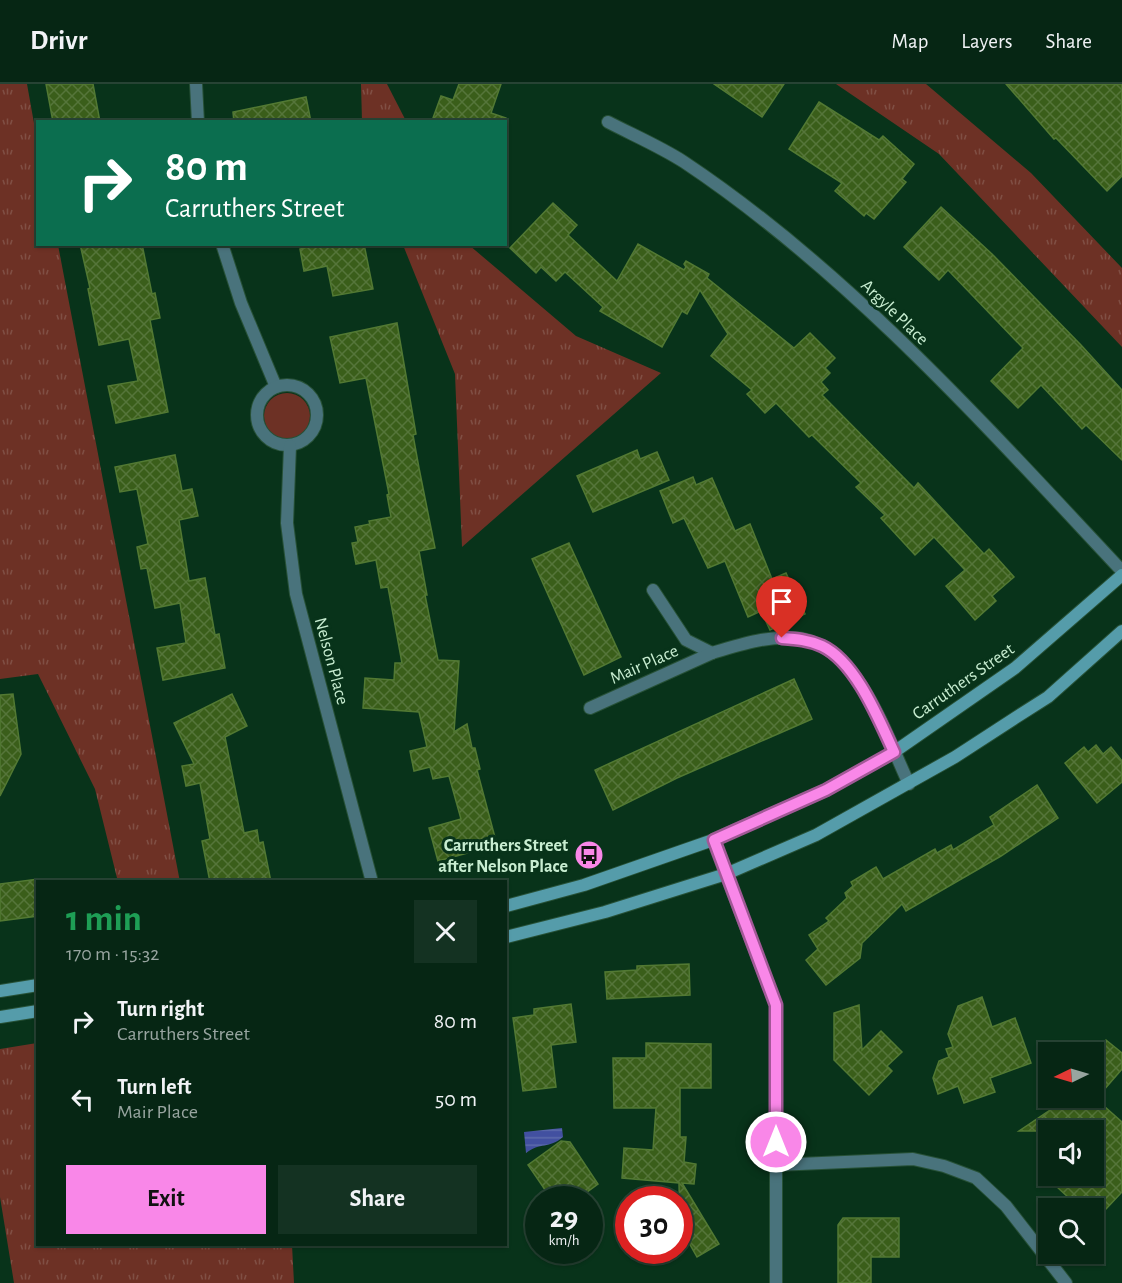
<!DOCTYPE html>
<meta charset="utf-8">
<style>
:root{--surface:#062614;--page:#143222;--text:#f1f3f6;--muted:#98a5a0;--line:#274334;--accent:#f987e8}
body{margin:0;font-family:"Alegreya Sans",sans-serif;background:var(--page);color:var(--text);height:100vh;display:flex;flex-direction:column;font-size:22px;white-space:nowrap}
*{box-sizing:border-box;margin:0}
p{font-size:20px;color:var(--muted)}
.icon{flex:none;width:33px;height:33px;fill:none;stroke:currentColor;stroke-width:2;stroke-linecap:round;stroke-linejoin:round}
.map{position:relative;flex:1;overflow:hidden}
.sheet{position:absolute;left:36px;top:796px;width:471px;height:366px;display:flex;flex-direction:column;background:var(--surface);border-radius:0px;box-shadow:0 2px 4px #0004,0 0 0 2px var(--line)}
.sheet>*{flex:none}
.guide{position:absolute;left:36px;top:36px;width:471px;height:126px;border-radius:0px;box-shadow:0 2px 4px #0004,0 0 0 2px var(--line);background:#0b6e4f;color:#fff;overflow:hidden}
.needle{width:39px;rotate:265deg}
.tools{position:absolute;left:1038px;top:958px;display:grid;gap:12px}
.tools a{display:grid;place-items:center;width:66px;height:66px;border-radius:0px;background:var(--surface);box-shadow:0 2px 4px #0004,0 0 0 2px var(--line);font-size:30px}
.speed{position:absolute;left:525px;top:1102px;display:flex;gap:12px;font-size:30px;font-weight:700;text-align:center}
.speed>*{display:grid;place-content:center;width:78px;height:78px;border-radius:50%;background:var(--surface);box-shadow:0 2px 4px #0004,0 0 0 2px var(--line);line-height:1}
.speed small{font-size:15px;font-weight:400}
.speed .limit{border:9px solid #d22;background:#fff;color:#111}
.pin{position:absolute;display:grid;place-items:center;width:51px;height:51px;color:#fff;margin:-62px -26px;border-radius:50% 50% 50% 0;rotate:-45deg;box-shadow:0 0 6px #0007}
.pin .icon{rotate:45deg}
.me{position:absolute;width:66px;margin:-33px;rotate:0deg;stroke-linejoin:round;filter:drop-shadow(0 0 4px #0008)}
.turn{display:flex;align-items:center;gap:21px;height:126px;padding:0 30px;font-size:27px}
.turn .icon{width:78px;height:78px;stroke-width:2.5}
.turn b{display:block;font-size:42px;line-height:51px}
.round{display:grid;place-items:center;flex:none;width:63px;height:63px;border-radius:0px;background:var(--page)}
.summary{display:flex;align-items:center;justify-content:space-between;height:102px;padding:0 30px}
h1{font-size:36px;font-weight:600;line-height:45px;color:#1e9e55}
.primary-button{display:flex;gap:12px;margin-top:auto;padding:12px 30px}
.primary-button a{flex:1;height:69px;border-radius:0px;background:var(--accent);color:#111;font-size:24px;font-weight:600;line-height:69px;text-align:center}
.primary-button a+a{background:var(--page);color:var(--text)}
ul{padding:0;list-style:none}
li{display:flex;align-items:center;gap:18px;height:78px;padding:0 30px}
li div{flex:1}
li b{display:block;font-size:22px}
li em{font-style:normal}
header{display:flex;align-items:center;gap:36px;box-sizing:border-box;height:84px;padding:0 30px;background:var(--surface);border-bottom:2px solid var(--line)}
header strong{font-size:28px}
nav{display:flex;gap:33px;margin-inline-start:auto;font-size:21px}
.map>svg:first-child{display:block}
</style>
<header>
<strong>Drivr</strong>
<nav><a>Map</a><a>Layers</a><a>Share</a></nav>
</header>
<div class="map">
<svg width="1122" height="1199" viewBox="0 0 1122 1199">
<defs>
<pattern id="park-tufts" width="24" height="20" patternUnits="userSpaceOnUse" patternTransform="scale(1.5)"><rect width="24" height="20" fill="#6d3125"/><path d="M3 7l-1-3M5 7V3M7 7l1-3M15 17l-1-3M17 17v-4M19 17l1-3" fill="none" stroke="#804f44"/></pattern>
<pattern id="water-rules" width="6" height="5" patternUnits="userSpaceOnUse" patternTransform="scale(1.5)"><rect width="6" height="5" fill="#4250a0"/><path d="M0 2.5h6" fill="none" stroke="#5c6aac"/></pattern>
<pattern id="building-cross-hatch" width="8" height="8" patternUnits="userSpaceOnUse" patternTransform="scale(1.5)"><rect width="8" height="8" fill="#3a5e1a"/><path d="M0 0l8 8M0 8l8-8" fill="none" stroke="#55753a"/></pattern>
</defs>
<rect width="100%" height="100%" fill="#08331a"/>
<circle fill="#6d3125" cx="287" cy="332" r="23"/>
<g fill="url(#park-tufts)">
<polygon points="0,0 27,0 37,56 38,160 58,161 180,798 118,798 95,705 38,590 0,595"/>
<polygon points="361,0 387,0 406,37 362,37"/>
<polygon points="836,0 926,0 1031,89 1122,184 1122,263 939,70"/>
<polygon points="403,161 469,161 576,252 661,289 462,463 455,290"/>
<polygon points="37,959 38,1161 292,1161 294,1199 14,1199 0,1113 0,965"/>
</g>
<path fill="url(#water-rules)" d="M562,1044L563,1053C549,1065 540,1058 526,1069L524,1048Z"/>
<g fill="url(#building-cross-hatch)" stroke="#527933" stroke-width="1.5">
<polygon points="46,0 93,0 100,38 53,38"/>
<polygon points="459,0 501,0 491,29 506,34 506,38 444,38 433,34 441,12 453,16"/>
<polygon points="714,0 784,0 762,33"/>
<polygon points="1006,0 1122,0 1122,92 1107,107 1056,54 1054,55"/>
<polygon points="306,13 311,38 234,38 233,28"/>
<polygon points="819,18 879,56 883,52 914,80 902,95 906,98 874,135 866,129 864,132 835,107 842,99 789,65"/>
<polygon points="553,119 577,141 568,151 617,197 638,160 684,186 686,183 684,180 686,177 709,190 707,194 794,264 810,249 835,274 825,284 830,289 821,298 828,306 822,311 914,404 918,399 984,470 989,465 1014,493 992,512 996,517 975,536 946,502 965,486 934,453 915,471 881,434 885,431 856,403 861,399 812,351 809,353 776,319 765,329 747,310 752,306 711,272 728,250 700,206 687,230 682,227 662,263 600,227 603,223 565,188 556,197 541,183 536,189 510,164"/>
<polygon points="941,123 992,170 1081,261 1122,306 1122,376 1086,341 1082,345 1041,301 1018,324 991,297 1023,264 948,186 939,196 904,163"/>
<polygon points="80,160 142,160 152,210 155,209 160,234 150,236 168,328 116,339 108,302 138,297 129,255 99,261 88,205 90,204"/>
<polygon points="321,160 364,160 373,205 333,212 327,182 304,187 300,165"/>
<polygon points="397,239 416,350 413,351 419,384 435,464 419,467 427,511 425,511 438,576 459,577 454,648 467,640 472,664 475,664 480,685 477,686 497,761 438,777 429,744 461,735 449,692 433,695 430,683 414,687 410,667 427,663 419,628 363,624 365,594 394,596 395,579 402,579 388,503 381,504 376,476 356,480 352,459 358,458 355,443 370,440 369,437 391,433 387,411 389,410 366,294 340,299 330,253"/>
<polygon points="637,366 640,375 657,368 669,396 593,428 577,392"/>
<polygon points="175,371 182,407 192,405 198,432 179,436 189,497 205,494 215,551 219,550 225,584 163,596 157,564 186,559 180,519 155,524 147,484 141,485 137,463 148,460 137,405 120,408 115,383"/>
<polygon points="693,393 696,401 712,394 735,447 750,440 772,495 786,489 805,530 770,546 761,527 748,533 725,477 708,484 684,434 673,439 660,407"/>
<polygon points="569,459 621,573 584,591 532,475"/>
<polygon points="794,595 812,635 677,694 613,726 595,686"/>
<polygon points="13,610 21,670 0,712 0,611"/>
<polygon points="232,610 247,642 225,653 244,749 257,746 259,759 263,758 271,798 210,798 202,757 210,755 200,699 186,702 182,682 194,680 174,639"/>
<polygon points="1096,661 1103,670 1111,663 1122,677 1122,698 1097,719 1065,679 1084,663 1088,668"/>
<polygon points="1037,701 1058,734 1001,772 906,827 902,820 862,859 860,874 826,901 806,876 818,865 809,851 829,837 826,834 847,814 845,809 853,802 851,798 876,783 883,795 935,765 937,769 951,761 953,766 994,741 990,733"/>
<polygon points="38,795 38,832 0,837 0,800"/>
<polygon points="689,880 690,911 607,915 605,888 637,886 637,882"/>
<polygon points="982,913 992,943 1015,934 1031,979 990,994 995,1008 964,1019 958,1002 938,1010 933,994 939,977 949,973 946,965 953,963 948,950 958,922"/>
<polygon points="571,920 576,958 551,961 556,1003 523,1007 513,934 534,931 534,925"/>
<polygon points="859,921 862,966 881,947 902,968 887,982 892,987 869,1011 834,976 834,929"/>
<polygon points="1106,956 1122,969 1122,985 1096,1015 1122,1038 1122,1108 1106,1125 1081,1125 1057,1103 1066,1092 1094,1092 1094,1047 1019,1047 1050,1026 1039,1014 1094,1014 1094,971"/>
<polygon points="646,959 711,960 711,1004 680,1004 680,1053 686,1053 684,1078 696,1080 694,1100 682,1099 719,1160 697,1173 680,1143 679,1099 622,1094 624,1064 653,1066 656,1024 614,1024 613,974 646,974"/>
<polygon points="561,1057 570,1058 598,1100 576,1116 552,1116 528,1081"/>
<polygon points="843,1134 899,1134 899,1173 871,1173 871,1199 838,1199 838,1141"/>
</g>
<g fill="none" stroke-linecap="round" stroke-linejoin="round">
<g stroke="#275137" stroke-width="14">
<g id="street">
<polyline points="196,0 198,38"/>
<path d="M608,38C633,51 661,63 684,78C849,188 987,343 1122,487"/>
<polyline points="222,160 241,219 276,303"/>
<circle cx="287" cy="331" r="30"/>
<polyline points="290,362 287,439 296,510 372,798"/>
<path d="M653,506L686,556L712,569C741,560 772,550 803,555C860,566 887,654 909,700"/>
<polyline points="590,624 712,569"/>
<polyline points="713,756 776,921 776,1199"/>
<polyline points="776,1081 913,1075 944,1082 976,1094 1006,1122 1066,1199"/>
</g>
</g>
<g stroke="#275137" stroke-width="14">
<g id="secondary">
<polyline points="506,822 584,801 713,756 826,706 894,668 1015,584 1122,491"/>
<polyline points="506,853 605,828 726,790 816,751 955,673 1015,634 1048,613 1122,547"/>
<polyline points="0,907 38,901"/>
<polyline points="0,933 38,927"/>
</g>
</g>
<use href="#street" stroke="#49737c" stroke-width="12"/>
<use href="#secondary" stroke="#559caa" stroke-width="12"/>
</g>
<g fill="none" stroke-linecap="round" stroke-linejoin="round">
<g stroke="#a25897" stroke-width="15">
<path id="route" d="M776,1058V921L714,756L826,706L894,668C879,636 856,578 822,562C809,556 796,555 782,554"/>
</g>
<use href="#route" stroke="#f987e8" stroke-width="10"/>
</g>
<defs>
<g id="bus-disc" transform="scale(1.5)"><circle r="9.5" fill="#f987e8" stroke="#08331a"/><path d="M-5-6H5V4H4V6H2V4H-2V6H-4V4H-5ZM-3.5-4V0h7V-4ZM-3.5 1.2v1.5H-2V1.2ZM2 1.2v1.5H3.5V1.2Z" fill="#111"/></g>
</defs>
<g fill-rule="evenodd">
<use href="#bus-disc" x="589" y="771"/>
</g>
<g text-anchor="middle" stroke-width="6" stroke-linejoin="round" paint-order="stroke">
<g font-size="18" fill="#c8edd1" stroke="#08331a">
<text transform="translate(895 228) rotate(44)" y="6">Argyle Place</text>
<text transform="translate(332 577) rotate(75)" y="6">Nelson Place</text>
<text transform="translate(644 580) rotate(-24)" y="6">Mair Place</text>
<text transform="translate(963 597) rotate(-35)" y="6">Carruthers Street</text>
</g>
<g font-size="18" font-weight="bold" fill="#c8edd1" stroke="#08331a" text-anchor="end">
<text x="568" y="767">Carruthers Street<tspan x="568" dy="21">after Nelson Place</tspan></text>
</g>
</g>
</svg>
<div class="tools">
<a><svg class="needle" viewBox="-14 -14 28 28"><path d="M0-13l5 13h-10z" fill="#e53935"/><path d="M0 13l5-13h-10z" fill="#98a5a0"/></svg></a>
<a><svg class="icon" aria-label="sound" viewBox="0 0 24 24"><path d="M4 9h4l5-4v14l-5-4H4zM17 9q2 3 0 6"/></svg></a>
<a><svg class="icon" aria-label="search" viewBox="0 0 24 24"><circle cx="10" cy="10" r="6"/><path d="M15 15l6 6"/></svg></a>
</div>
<div class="speed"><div>29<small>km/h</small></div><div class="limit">30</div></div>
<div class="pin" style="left:782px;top:554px;background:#d93025"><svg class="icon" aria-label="arrive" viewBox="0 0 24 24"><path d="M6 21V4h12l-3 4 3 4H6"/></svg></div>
<svg class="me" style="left:776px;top:1058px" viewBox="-20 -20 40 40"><circle r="17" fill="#f987e8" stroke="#fff" stroke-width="3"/><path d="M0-11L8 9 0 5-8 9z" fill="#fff"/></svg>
<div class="guide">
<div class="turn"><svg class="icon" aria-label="right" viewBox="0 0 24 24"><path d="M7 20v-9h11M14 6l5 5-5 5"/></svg><div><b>80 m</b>Carruthers Street</div></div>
</div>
<section class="sheet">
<div class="summary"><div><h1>1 min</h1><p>170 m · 15:32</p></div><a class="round"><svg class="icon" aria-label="close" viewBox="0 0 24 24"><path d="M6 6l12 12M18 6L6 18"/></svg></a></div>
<ul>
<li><svg class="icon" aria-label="right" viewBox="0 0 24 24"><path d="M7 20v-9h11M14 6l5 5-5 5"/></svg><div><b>Turn right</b><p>Carruthers Street</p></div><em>80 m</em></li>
<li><svg class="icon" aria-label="left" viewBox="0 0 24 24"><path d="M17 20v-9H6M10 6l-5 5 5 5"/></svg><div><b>Turn left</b><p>Mair Place</p></div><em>50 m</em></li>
</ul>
<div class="primary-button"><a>Exit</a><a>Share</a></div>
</section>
</div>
